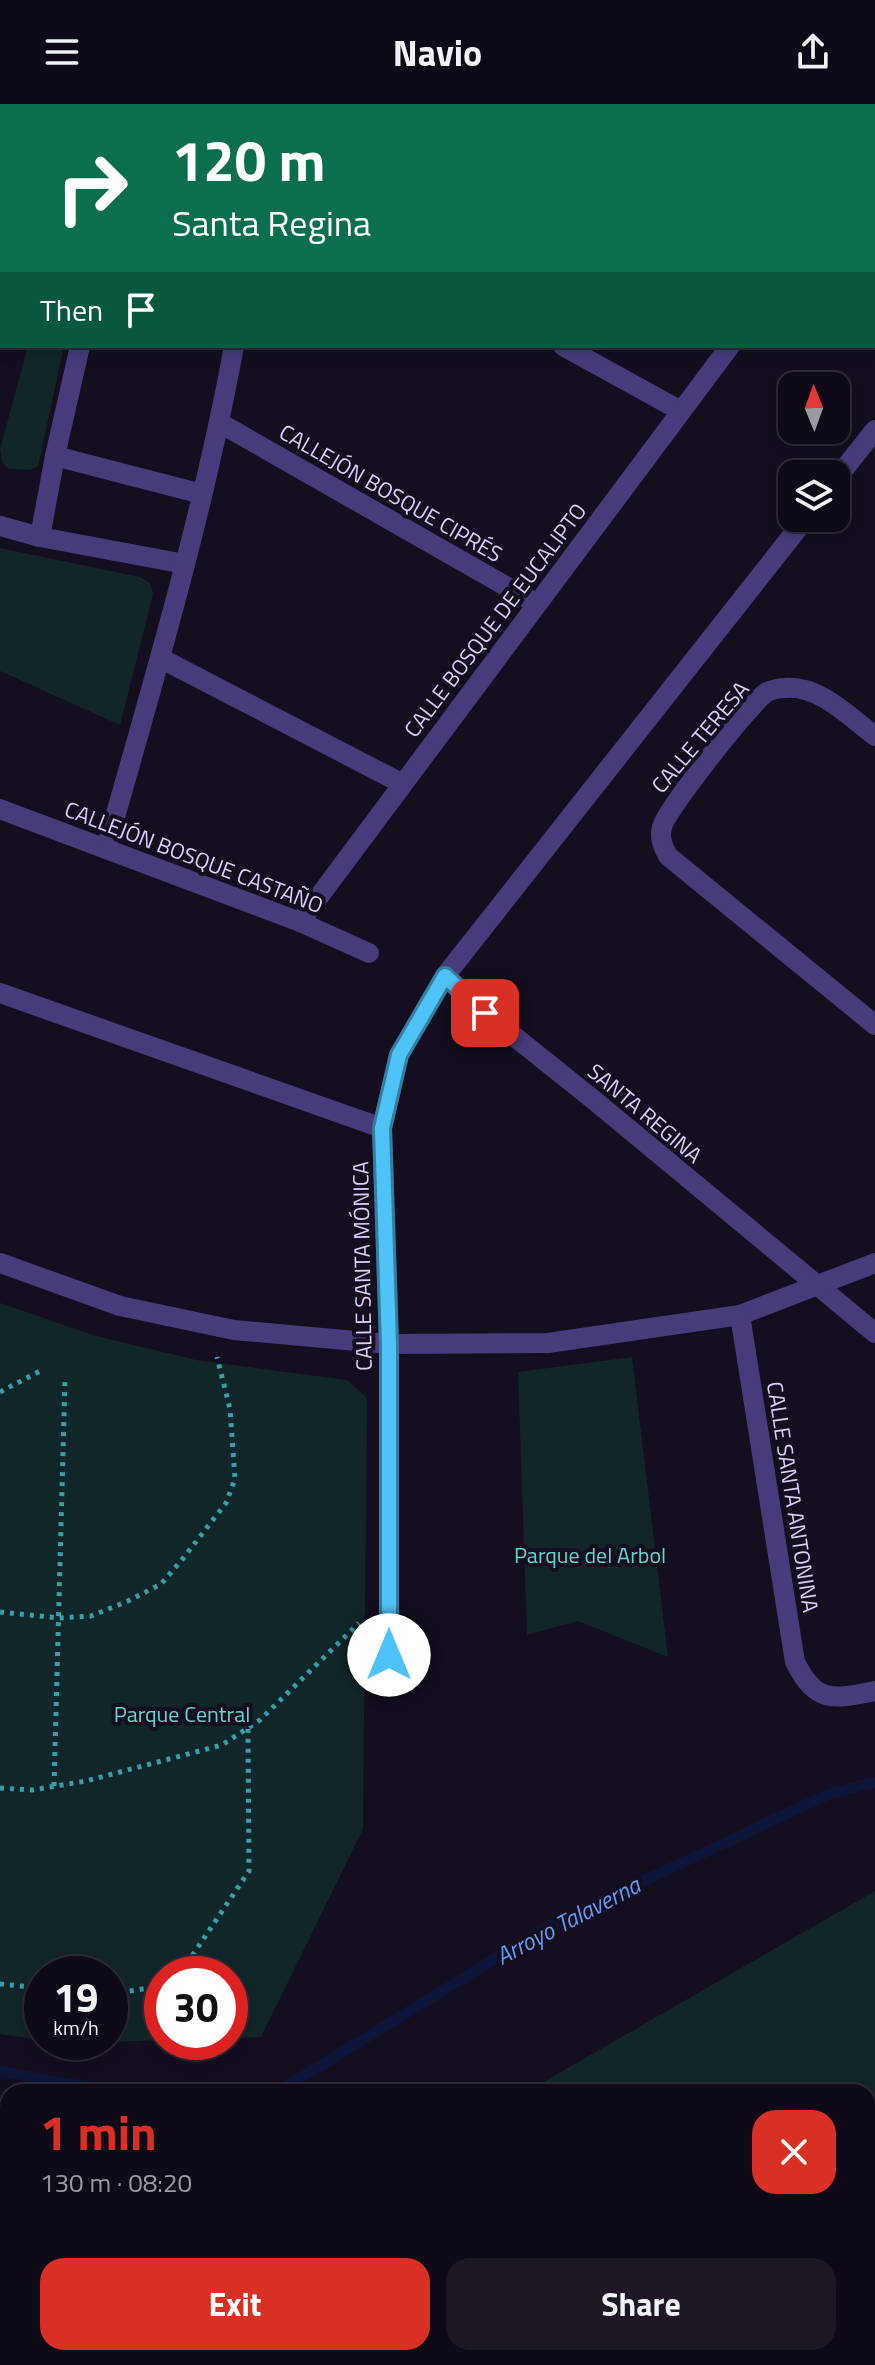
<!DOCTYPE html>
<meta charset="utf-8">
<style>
:root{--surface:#0f0a17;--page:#1d1824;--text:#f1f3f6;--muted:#9b9aa1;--line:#2f2b36;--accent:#d93025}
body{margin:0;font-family:"Titillium Web",sans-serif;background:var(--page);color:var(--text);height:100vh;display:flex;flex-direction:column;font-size:30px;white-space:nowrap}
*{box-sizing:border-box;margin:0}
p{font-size:26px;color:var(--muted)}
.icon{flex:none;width:44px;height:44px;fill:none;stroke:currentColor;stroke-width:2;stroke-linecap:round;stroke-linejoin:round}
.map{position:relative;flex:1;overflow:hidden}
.details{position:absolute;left:0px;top:1980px;width:876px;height:282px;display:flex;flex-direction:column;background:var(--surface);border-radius:24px 24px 0 0;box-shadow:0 4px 12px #0003,0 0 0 2px var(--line)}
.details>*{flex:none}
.hud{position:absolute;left:0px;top:0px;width:876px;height:244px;box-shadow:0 4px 12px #0003,0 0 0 2px var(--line);background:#0b6e4f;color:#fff;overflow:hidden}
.needle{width:52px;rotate:359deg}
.controls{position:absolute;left:778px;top:268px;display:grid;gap:16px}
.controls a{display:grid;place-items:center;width:72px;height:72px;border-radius:16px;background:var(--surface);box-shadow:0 4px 12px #0003,0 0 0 2px var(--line);font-size:40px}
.speed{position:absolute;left:24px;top:1852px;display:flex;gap:16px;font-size:40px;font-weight:700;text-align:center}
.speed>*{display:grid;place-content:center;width:104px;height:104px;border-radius:50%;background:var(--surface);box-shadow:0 4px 12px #0003,0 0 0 2px var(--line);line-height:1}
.speed small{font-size:20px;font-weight:400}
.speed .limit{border:12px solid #d22;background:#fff;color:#111}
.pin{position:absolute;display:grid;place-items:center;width:68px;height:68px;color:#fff;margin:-34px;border-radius:16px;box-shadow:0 4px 12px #0006}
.me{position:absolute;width:88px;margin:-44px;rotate:0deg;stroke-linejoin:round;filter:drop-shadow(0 0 6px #0008)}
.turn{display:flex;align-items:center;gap:28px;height:168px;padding:0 40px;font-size:36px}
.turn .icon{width:104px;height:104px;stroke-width:2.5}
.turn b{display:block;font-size:56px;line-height:68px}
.then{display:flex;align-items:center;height:76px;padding:0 40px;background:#0003;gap:16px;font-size:30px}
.round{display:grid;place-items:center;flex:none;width:84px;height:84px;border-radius:24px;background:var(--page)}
.overview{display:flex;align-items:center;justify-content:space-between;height:136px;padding:0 40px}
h1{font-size:48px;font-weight:700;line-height:60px;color:var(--accent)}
.cta{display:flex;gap:16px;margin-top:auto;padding:16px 40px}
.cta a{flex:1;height:92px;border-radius:24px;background:var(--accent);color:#fff;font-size:32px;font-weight:700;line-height:92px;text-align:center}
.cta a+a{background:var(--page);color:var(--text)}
header{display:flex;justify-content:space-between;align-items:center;height:104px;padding:0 40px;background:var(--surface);font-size:36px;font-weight:700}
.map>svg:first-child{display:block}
</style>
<header><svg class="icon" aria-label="menu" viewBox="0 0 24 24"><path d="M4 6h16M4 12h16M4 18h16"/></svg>Navio<svg class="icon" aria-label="share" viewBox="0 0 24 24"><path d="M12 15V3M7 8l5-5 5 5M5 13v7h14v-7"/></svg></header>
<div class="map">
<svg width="875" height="2261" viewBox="0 0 875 2261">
<rect width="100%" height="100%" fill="#140e1f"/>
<g fill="#112629">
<polygon points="28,242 64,242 38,362 30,366 8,365 2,358 0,345"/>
<polygon points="0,444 140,473 150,479 153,490 120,621 0,567"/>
<polygon points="0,1199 93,1231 196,1256 347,1276 367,1294 363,1725 261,1933 230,1934 230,1870 162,1870 162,1936 87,1939 76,1938 110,1938 110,1870 42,1870 42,1936 0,1930"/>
<polygon points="632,1253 668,1553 578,1517 527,1531 518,1268"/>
<polygon points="875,1787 875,2261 0,2261 0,2067 8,2068 8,2254 868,2254 868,1988 526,1988"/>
</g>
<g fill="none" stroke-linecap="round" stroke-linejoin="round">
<g stroke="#0c163a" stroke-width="11">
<polyline points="0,1967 56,1978 127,1988"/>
<polyline points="277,1988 552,1820 829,1690 875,1678"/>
</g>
<g stroke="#359fab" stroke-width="5" stroke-dasharray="4 6" stroke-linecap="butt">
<polyline points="0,1288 42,1266"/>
<polyline points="0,1508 59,1514 91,1512 128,1497 161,1480 181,1457 226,1399 235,1375 230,1305 217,1253"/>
<polyline points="54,1682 65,1274"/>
<polyline points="0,1684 32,1686 86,1677 222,1641 260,1616 359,1519"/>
<polyline points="169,1870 190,1855 249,1767 248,1625"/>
<polyline points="0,1880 42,1884"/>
<polyline points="110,1890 149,1884 162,1875"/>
</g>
<g stroke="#483b7c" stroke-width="20">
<polyline points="632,0 635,2"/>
<polyline points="37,2 37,0"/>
<polyline points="129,2 129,0"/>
<polyline points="273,2 274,0"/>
<polyline points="874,55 875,54"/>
<polyline points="0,235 2,225"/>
<polyline points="563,242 681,307"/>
<polyline points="220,319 537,500"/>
<polyline points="55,352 202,390"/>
<polyline points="836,375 875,326"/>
<polyline points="0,422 40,433 185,460"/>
<polyline points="40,433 55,352 80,242"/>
<polyline points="160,554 403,680"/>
<path d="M875,632C849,613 820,581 785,584C781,584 772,586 767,588C752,597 666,706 662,723C659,734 663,743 668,752L875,921"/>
<polyline points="0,705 300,818 369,849"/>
<path d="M106,745C153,578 203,412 234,242"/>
<polyline points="300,818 730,242"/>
<polyline points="445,872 485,909 595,997 875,1229"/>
<polyline points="0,889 382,1024"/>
<polyline points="0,1159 120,1202 234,1226 389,1240 548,1239 740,1211 875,1159"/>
<path d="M740,1211L795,1558C816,1599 832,1596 875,1587"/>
<polyline points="389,1551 389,1240 382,1024 399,951 445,872 806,414"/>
</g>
</g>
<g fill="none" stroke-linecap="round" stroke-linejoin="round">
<g stroke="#337fa1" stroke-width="20">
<polyline id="route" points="389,1551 389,1240 382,1024 399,951 445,872 485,909"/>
</g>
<use href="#route" stroke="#4fc3f7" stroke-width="14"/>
</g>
<g text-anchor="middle" stroke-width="8" stroke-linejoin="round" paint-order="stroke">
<g font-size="22" fill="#dbcffc" stroke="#140e1f">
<text transform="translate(391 389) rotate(30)" y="8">CALLEJÓN BOSQUE CIPRÉS</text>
<text transform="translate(495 516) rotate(-53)" y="8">CALLE BOSQUE DE EUCALIPTO</text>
<text transform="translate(700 633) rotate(-50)" y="8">CALLE TERESA</text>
<text transform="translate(194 753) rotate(21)" y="8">CALLEJÓN BOSQUE CASTAÑO</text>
<text transform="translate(645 1009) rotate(40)" y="8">SANTA REGINA</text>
<text transform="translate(362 1162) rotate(-91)" y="8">CALLE SANTA MÓNICA</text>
<text transform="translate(793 1393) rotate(81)" y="8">CALLE SANTA ANTONINA</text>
</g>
<g font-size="22" fill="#60d7cc" stroke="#140e1f">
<text x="590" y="1459">Parque del Arbol</text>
<text x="182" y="1618">Parque Central</text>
</g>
<g font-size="24" font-style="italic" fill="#639bf6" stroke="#140e1f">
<text transform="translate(568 1817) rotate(-28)" y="8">Arroyo Talaverna</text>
</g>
</g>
</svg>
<div class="controls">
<a><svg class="needle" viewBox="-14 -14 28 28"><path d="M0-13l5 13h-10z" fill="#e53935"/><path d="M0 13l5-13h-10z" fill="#9b9aa1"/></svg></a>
<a><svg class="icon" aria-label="layers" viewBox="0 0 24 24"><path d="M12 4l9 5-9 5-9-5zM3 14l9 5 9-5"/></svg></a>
</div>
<div class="speed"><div>19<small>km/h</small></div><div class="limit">30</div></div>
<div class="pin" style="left:485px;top:909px;background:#d93025"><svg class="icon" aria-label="arrive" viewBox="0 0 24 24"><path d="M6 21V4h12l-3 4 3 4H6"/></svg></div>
<svg class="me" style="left:389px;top:1551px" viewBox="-20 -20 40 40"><circle r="19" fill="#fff"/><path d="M0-13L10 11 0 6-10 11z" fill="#4fc3f7"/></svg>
<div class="hud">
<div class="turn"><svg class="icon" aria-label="right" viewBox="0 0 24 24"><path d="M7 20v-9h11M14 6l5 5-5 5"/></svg><div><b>120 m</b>Santa Regina</div></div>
<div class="then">Then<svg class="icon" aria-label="arrive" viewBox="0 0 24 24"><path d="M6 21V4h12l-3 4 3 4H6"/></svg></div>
</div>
<section class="details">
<div class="overview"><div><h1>1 min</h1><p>130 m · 08:20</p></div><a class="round" style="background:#d93025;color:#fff"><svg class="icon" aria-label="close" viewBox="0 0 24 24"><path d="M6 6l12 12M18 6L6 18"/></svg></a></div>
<div class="cta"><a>Exit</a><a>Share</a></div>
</section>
</div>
